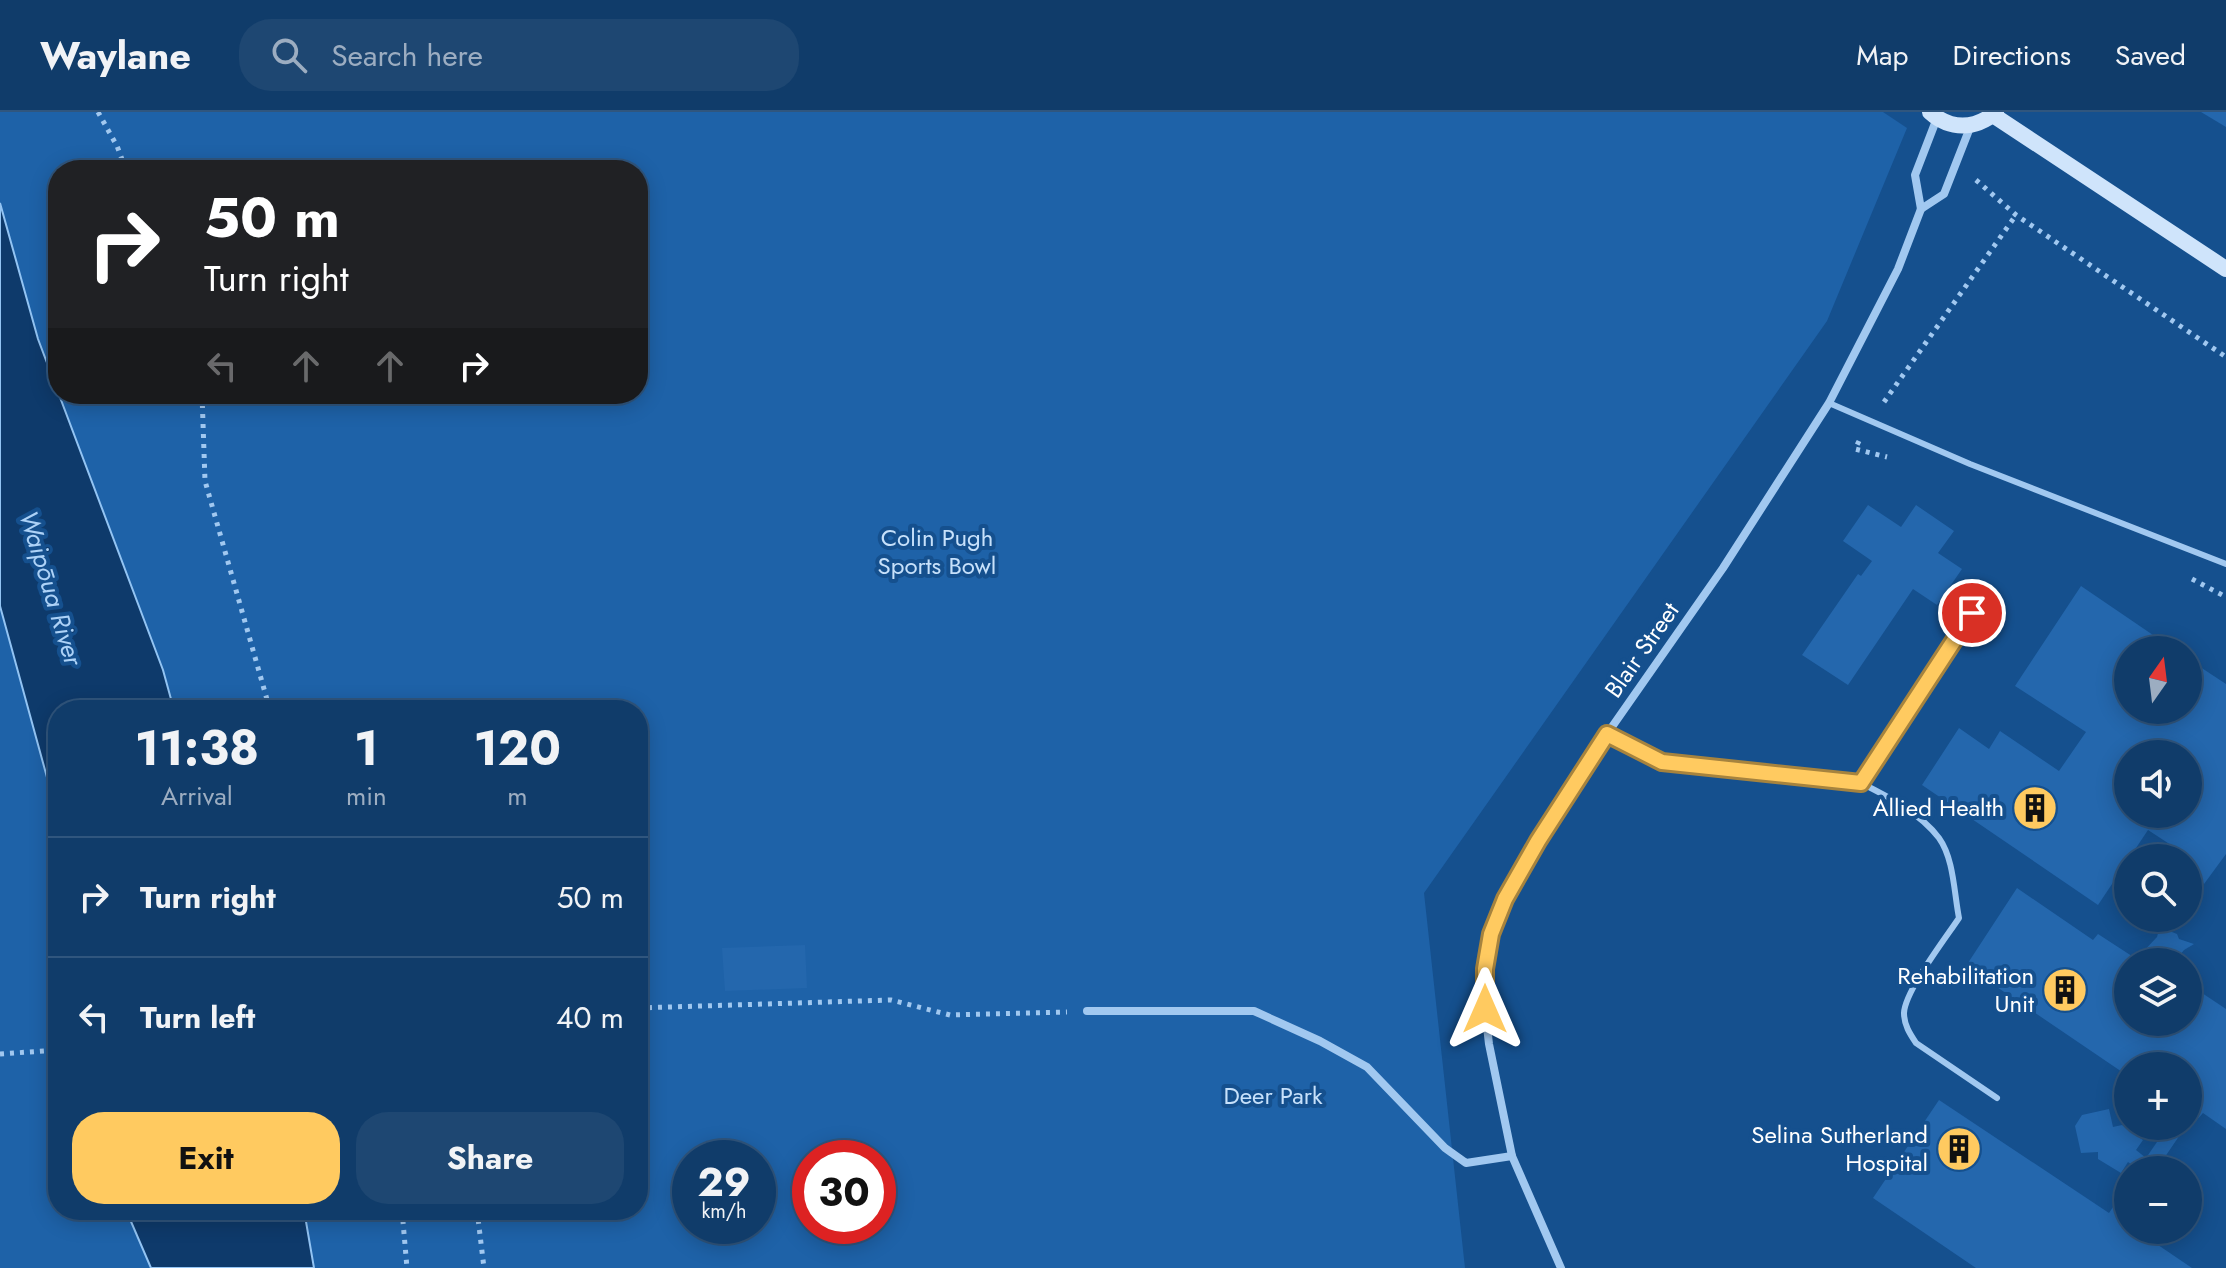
<!DOCTYPE html>
<meta charset="utf-8">
<style>
:root{--surface:#103c6a;--page:#1e4772;--text:#f1f3f6;--muted:#9cadc1;--line:#30567e;--accent:#ffca60}
body{margin:0;font-family:Jost,sans-serif;background:var(--page);color:var(--text);height:100vh;display:flex;flex-direction:column;font-size:30px;white-space:nowrap}
*{box-sizing:border-box;margin:0}
p{font-size:26px;color:var(--muted)}
.icon{flex:none;width:44px;height:44px;fill:none;stroke:currentColor;stroke-width:2;stroke-linecap:round;stroke-linejoin:round}
.map{position:relative;flex:1;overflow:hidden}
.side{position:absolute;left:48px;top:588px;width:600px;height:520px;display:flex;flex-direction:column;background:var(--surface);border-radius:32px;box-shadow:0 4px 20px #0003,0 0 0 2px var(--line)}
.side>*{flex:none}
.top-card{position:absolute;left:48px;top:48px;width:600px;height:244px;border-radius:32px;box-shadow:0 4px 20px #0003,0 0 0 2px var(--line);background:#202124;color:#fff;overflow:hidden}
.needle{width:52px;rotate:14deg}
.fabs{position:absolute;left:2114px;top:524px;display:grid;gap:16px}
.fabs a{display:grid;place-items:center;width:88px;height:88px;border-radius:50%;background:var(--surface);box-shadow:0 4px 20px #0003,0 0 0 2px var(--line);font-size:40px}
.speed{position:absolute;left:672px;top:1028px;display:flex;gap:16px;font-size:40px;font-weight:700;text-align:center}
.speed>*{display:grid;place-content:center;width:104px;height:104px;border-radius:50%;background:var(--surface);box-shadow:0 4px 20px #0003,0 0 0 2px var(--line);line-height:1}
.speed small{font-size:20px;font-weight:400}
.speed .limit{border:12px solid #d22;background:#fff;color:#111}
.pin{position:absolute;display:grid;place-items:center;width:68px;height:68px;color:#fff;margin:-34px;border:4px solid #fff;border-radius:50%;box-shadow:0 2px 8px #0007}
.me{position:absolute;width:88px;margin:-44px;rotate:0deg;stroke-linejoin:round;filter:drop-shadow(0 0 6px #0008)}
.turn{display:flex;align-items:center;gap:28px;height:168px;padding:0 24px;font-size:36px}
.turn .icon{width:104px;height:104px;stroke-width:2.5}
.turn b{display:block;font-size:56px;line-height:68px}
.lanes{display:flex;align-items:center;height:76px;padding:0 24px;background:#0003;justify-content:center;gap:40px;direction:ltr}
.lanes .off{opacity:.35}
.eta{display:flex;justify-content:space-evenly;align-items:center;height:136px;text-align:center}
.eta b{font-size:48px;font-weight:700;line-height:56px}
.button{display:flex;gap:16px;margin-top:auto;padding:16px 24px}
.button a{flex:1;height:92px;border-radius:32px;background:var(--accent);color:#111;font-size:32px;font-weight:700;line-height:92px;text-align:center}
.button a+a{background:var(--page);color:var(--text)}
ul{padding:0;list-style:none}
li{display:flex;align-items:center;gap:24px;height:120px;padding:0 24px;border-top:2px solid var(--line)}
li div{flex:1}
li b{display:block;font-size:30px}
li em{font-style:normal}
header{display:flex;align-items:center;gap:48px;box-sizing:border-box;height:112px;padding:0 40px;background:var(--surface);border-bottom:2px solid var(--line)}
header strong{font-size:38px}
nav{display:flex;gap:44px;margin-inline-start:auto;font-size:28px}
.search{width:560px;height:72px;background:var(--page);display:flex;align-items:center;gap:20px;box-sizing:border-box;padding:0 28px;border-radius:32px;color:var(--muted);font-size:30px}
.map>svg:first-child{display:block}
</style>
<header>
<strong>Waylane</strong>
<div class="search"><svg class="icon" aria-label="search" viewBox="0 0 24 24"><circle cx="10" cy="10" r="6"/><path d="M15 15l6 6"/></svg>Search here</div>
<nav><a>Map</a><a>Directions</a><a>Saved</a></nav>
</header>
<div class="map">
<svg width="2226" height="1156" viewBox="0 0 2226 1156">
<rect width="100%" height="100%" fill="#15508e"/>
<g fill="#1e62a8" fill-rule="evenodd">
<path d="M0,0H1883L1907,16L1827,209L1424,781L1465,1156H314L304,1098H638V598H174L163,558L59,282H638V58H58V280L38,227L0,91ZM690,1046H758V1114H690ZM810,1046H878V1114H810Z"/>
<polygon points="0,494 48,669 58,746 58,1098 126,1098 151,1156 0,1156"/>
</g>
<g fill="#0e3a6b" stroke="#93c4f3" stroke-width="2">
<polygon points="0,91 38,227 163,558 174,598 58,598 58,746 48,669 0,494"/>
<polygon points="126,1098 304,1098 314,1156 151,1156"/>
</g>
<g fill="#2467ad" fill-rule="evenodd">
<polygon points="2201,0 2226,0 2226,15"/>
<polygon points="1868,393 1901,415 1916,393 1954,419 1938,441 1962,457 1937,493 1913,477 1848,573 1802,543 1858,462 1861,464 1872,449 1843,429"/>
<path d="M2081,474L2175,538H2128V598H2188V547L2226,572V742L2204,772L2188,761V746L2165,745L2171,733L2148,718L2098,793L1922,673L1959,616L1989,637L2000,619L2059,659L2086,620L2015,574ZM2128,642H2188V702H2128Z"/>
<polygon points="2017,776 2093,828 2098,822 2141,850 2128,850 2128,910 2188,910 2188,882 2193,875 2226,897 2226,1017 2203,1001 2195,1010 2188,1010 2188,954 2128,954 2128,964 1966,854"/>
<polygon points="2161,811 2167,818 2177,822 2179,827 2194,832 2184,838 2174,850 2154,850 2148,844 2141,842 2157,825"/>
<polygon points="805,833 807,876 725,879 722,836"/>
<polygon points="1939,988 2109,1101 2128,1073 2128,1100 2122,1109 2128,1113 2128,1118 2136,1118 2192,1156 1976,1156 1873,1086"/>
<polygon points="2109,997 2113,1015 2122,1013 2143,1028 2136,1038 2146,1046 2168,1014 2186,1014 2156,1058 2139,1058 2128,1050 2121,1061 2098,1047 2098,1040 2081,1041 2075,1014 2082,1003"/>
</g>
<g fill="none" stroke-linecap="round" stroke-linejoin="round">
<g stroke="#a1c8f0" stroke-width="5" stroke-dasharray="4 6" stroke-linecap="butt">
<polyline points="98,0 117,34 126,58"/>
<polyline points="1976,68 2016,103 2226,245"/>
<polyline points="202,282 205,369 270,598"/>
<polyline points="1884,290 2016,103"/>
<polyline points="1859,329 1855,337 1887,345"/>
<polyline points="2192,467 2226,485"/>
<polyline points="638,879 642,879 647,895"/>
<polyline points="638,896 891,888 950,903 1067,900"/>
<polyline points="0,942 58,938"/>
<polyline points="402,1098 407,1156"/>
<polyline points="477,1098 484,1156"/>
</g>
<g stroke="#a1c8f0" stroke-width="6">
<polyline points="1829,291 1970,352 2226,452"/>
<path d="M1607,622L1662,650L1861,671C1889,685 1920,701 1939,726C1954,747 1954,781 1959,806C1945,827 1905,879 1904,901C1904,913 1910,922 1916,931L1997,986"/>
<polyline points="1861,671 1987,477"/>
</g>
<g stroke="#a1c8f0" stroke-width="8">
<polyline points="1921,97 1944,82 1971,13"/>
<polyline points="1087,899 1254,899 1320,929 1367,955 1445,1036 1466,1051 1512,1044"/>
<polyline points="1561,1156 1512,1044 1489,932 1485,897 1485,857 1491,822 1505,787 1538,729 1607,622 1723,456 1829,291 1898,157 1921,97 1915,63 1937,6"/>
</g>
<g stroke="#cfe4fb" stroke-width="16">
<path d="M1930,0C1950,18 1975,18 1996,0"/>
<polyline points="1993,3 2226,157"/>
</g>
</g>
<g fill="none" stroke-linecap="round" stroke-linejoin="round">
<g stroke="#a6833e" stroke-width="20">
<polyline id="route" points="1485,897 1485,857 1491,822 1505,787 1538,729 1607,622 1662,650 1861,671 1972,501"/>
</g>
<use href="#route" stroke="#ffca60" stroke-width="14"/>
</g>
<defs>
<g id="building-disc" transform="scale(2.3)"><circle r="9.5" fill="#ffca60" stroke="#15508e"/><path d="M-4-6H4V6H1V3H-1V6H-4ZM-2.5-4.3h1.7v1.8h-1.7ZM.8-4.3h1.7v1.8H.8ZM-2.5-1h1.7V.8h-1.7ZM.8-1h1.7V.8H.8Z" fill="#111"/></g>
</defs>
<g fill-rule="evenodd">
<use href="#building-disc" x="2035" y="696"/>
<use href="#building-disc" x="2065" y="878"/>
<use href="#building-disc" x="1959" y="1037"/>
</g>
<g text-anchor="middle" stroke-width="8" stroke-linejoin="round" paint-order="stroke">
<g font-size="24" fill="#c7e1fb" stroke="#15508e">
<text x="937" y="434">Colin Pugh<tspan x="937" dy="28">Sports Bowl</tspan></text>
<text x="1273" y="992">Deer Park</text>
</g>
<g font-size="24" fill="#fff" stroke="#15508e">
<text transform="translate(1642 538) rotate(-55)" y="8">Blair Street</text>
</g>
<g font-size="24" fill="#fff" stroke="#15508e" text-anchor="end">
<text x="2004" y="704">Allied Health</text>
<text x="2034" y="872">Rehabilitation<tspan x="2034" dy="28">Unit</tspan></text>
<text x="1928" y="1031">Selina Sutherland<tspan x="1928" dy="28">Hospital</tspan></text>
</g>
<g font-size="26" font-style="italic" fill="#add2f7" stroke="#15508e">
<text transform="translate(51 476) rotate(73)" y="9">Waipōua River</text>
</g>
</g>
</svg>
<div class="fabs">
<a><svg class="needle" viewBox="-14 -14 28 28"><path d="M0-13l5 13h-10z" fill="#e53935"/><path d="M0 13l5-13h-10z" fill="#9cadc1"/></svg></a>
<a><svg class="icon" aria-label="sound" viewBox="0 0 24 24"><path d="M4 9h4l5-4v14l-5-4H4zM17 9q2 3 0 6"/></svg></a>
<a><svg class="icon" aria-label="search" viewBox="0 0 24 24"><circle cx="10" cy="10" r="6"/><path d="M15 15l6 6"/></svg></a>
<a><svg class="icon" aria-label="layers" viewBox="0 0 24 24"><path d="M12 4l9 5-9 5-9-5zM3 14l9 5 9-5"/></svg></a>
<a>+</a>
<a>−</a>
</div>
<div class="speed"><div>29<small>km/h</small></div><div class="limit">30</div></div>
<div class="pin" style="left:1972px;top:501px;background:#d93025"><svg class="icon" aria-label="arrive" viewBox="0 0 24 24"><path d="M6 21V4h12l-3 4 3 4H6"/></svg></div>
<svg class="me" style="left:1485px;top:897px" viewBox="-20 -20 40 40"><path d="M0-17L14 15 0 8-14 15z" fill="#ffca60" stroke="#fff" stroke-width="4"/></svg>
<div class="top-card">
<div class="turn"><svg class="icon" aria-label="right" viewBox="0 0 24 24"><path d="M7 20v-9h11M14 6l5 5-5 5"/></svg><div><b>50 m</b>Turn right</div></div>
<div class="lanes"><svg class="icon off" aria-label="left" viewBox="0 0 24 24"><path d="M17 20v-9H6M10 6l-5 5 5 5"/></svg><svg class="icon off" aria-label="ahead" viewBox="0 0 24 24"><path d="M12 20V5M6 11l6-6 6 6"/></svg><svg class="icon off" aria-label="ahead" viewBox="0 0 24 24"><path d="M12 20V5M6 11l6-6 6 6"/></svg><svg class="icon" aria-label="right" viewBox="0 0 24 24"><path d="M7 20v-9h11M14 6l5 5-5 5"/></svg></div>
</div>
<section class="side">
<div class="eta">
<div><b>11:38</b><p>Arrival</p></div>
<div><b>1</b><p>min</p></div>
<div><b>120</b><p>m</p></div>
</div>
<ul>
<li><svg class="icon" aria-label="right" viewBox="0 0 24 24"><path d="M7 20v-9h11M14 6l5 5-5 5"/></svg><div><b>Turn right</b></div><em>50 m</em></li>
<li><svg class="icon" aria-label="left" viewBox="0 0 24 24"><path d="M17 20v-9H6M10 6l-5 5 5 5"/></svg><div><b>Turn left</b></div><em>40 m</em></li>
</ul>
<div class="button"><a>Exit</a><a>Share</a></div>
</section>
</div>
